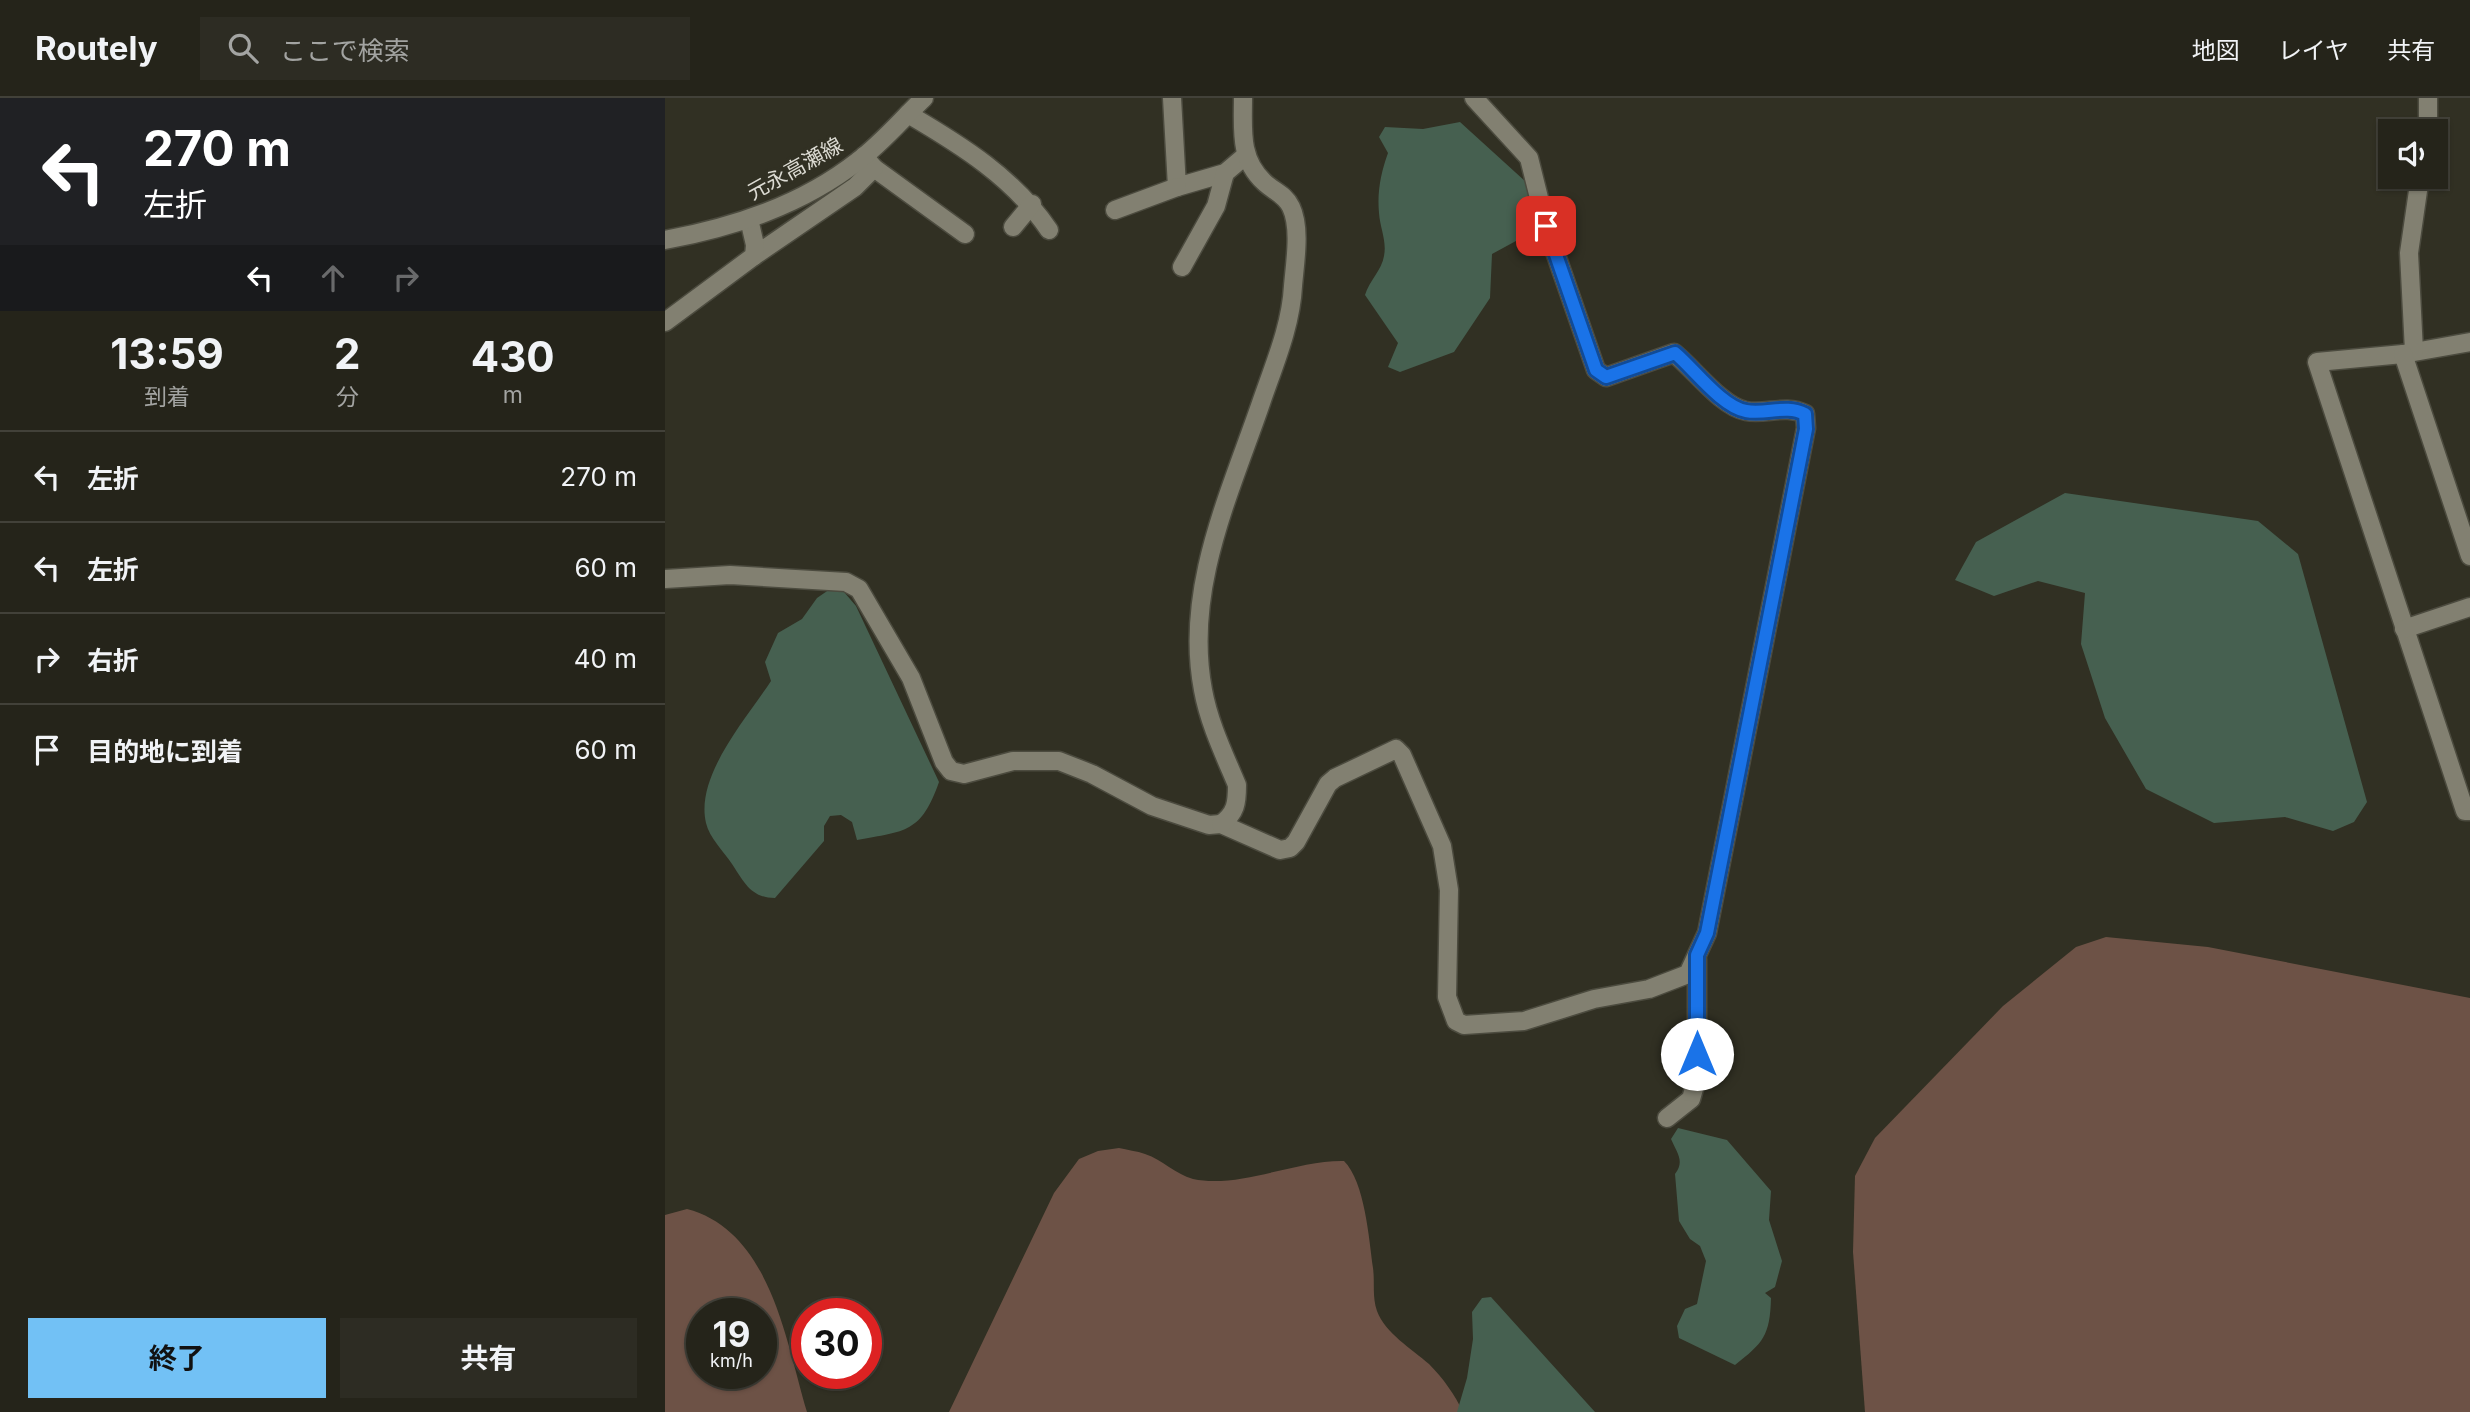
<!DOCTYPE html>
<html lang="ja">
<meta charset="utf-8">
<style>
:root{--surface:#25241a;--page:#2d2c23;--text:#f1f3f6;--muted:#a3a4a2;--line:#424139;--accent:#72c1f5}
body{margin:0;font-family:Inter,"Noto Sans JP",sans-serif;background:var(--page);color:var(--text);height:100vh;display:flex;flex-direction:column;font-size:26px;white-space:nowrap}
*{box-sizing:border-box;margin:0}
p{font-size:23px;color:var(--muted)}
.icon{flex:none;width:38px;height:38px;fill:none;stroke:currentColor;stroke-width:2;stroke-linecap:round;stroke-linejoin:round}
.map{position:relative;flex:1;overflow:hidden}
.details{display:flex;flex-direction:column;background:var(--surface);width:665px}
.details>*{flex:none}
.banner{background:#202124;color:#fff;overflow:hidden}
.fabs{position:absolute;left:1713px;top:21px;display:grid;gap:14px}
.fabs a{display:grid;place-items:center;width:70px;height:70px;border-radius:0px;background:var(--surface);box-shadow:0 2px 5px #0004,0 0 0 2px var(--line);font-size:35px}
.speed{position:absolute;left:21px;top:1200px;display:flex;gap:14px;font-size:35px;font-weight:700;text-align:center}
.speed>*{display:grid;place-content:center;width:91px;height:91px;border-radius:50%;background:var(--surface);box-shadow:0 2px 5px #0004,0 0 0 2px var(--line);line-height:1}
.speed small{font-size:18px;font-weight:400}
.speed .limit{border:10px solid #d22;background:#fff;color:#111}
.pin{position:absolute;display:grid;place-items:center;width:60px;height:60px;color:#fff;margin:-30px;border-radius:14px;box-shadow:0 4px 10px #0006}
.me{position:absolute;width:77px;margin:-38px;rotate:0deg;stroke-linejoin:round;filter:drop-shadow(0 0 5px #0008)}
.turn{display:flex;align-items:center;gap:24px;height:147px;padding:0 28px;font-size:32px}
.turn .icon{width:91px;height:91px;stroke-width:2.5}
.turn b{display:block;font-size:49px;line-height:60px}
.lanes{display:flex;align-items:center;height:66px;padding:0 28px;background:#0003;justify-content:center;gap:35px;direction:ltr}
.lanes .off{opacity:.35}
.eta{display:flex;justify-content:space-evenly;align-items:center;height:119px;text-align:center}
.eta b{font-size:42px;font-weight:700;line-height:49px}
.action{display:flex;gap:14px;margin-top:auto;padding:14px 28px}
.action a{flex:1;height:80px;border-radius:0px;background:var(--accent);color:#111;font-size:28px;font-weight:700;line-height:80px;text-align:center}
.action a+a{background:var(--page);color:var(--text)}
ul{padding:0;list-style:none}
li{display:flex;align-items:center;gap:21px;height:91px;padding:0 28px;border-top:2px solid var(--line)}
li div{flex:1}
li b{display:block;font-size:26px}
li em{font-style:normal}
header{display:flex;align-items:center;gap:42px;box-sizing:border-box;height:98px;padding:0 35px;background:var(--surface);border-bottom:2px solid var(--line)}
header strong{font-size:33px}
nav{display:flex;gap:38px;margin-inline-start:auto;font-size:24px}
.search{width:490px;height:63px;background:var(--page);display:flex;align-items:center;gap:18px;box-sizing:border-box;padding:0 24px;border-radius:0px;color:var(--muted);font-size:26px}
main{display:flex;flex:1;min-height:0}
.map>svg:first-child{display:block}
</style>
<header>
<strong>Routely</strong>
<div class="search"><svg class="icon" aria-label="search" viewBox="0 0 24 24"><circle cx="10" cy="10" r="6"/><path d="M15 15l6 6"/></svg>ここで検索</div>
<nav><a>地図</a><a>レイヤ</a><a>共有</a></nav>
</header>
<main>
<section class="details">
<div class="banner">
<div class="turn"><svg class="icon" aria-label="left" viewBox="0 0 24 24"><path d="M17 20v-9H6M10 6l-5 5 5 5"/></svg><div><b>270 m</b>左折</div></div>
<div class="lanes"><svg class="icon" aria-label="left" viewBox="0 0 24 24"><path d="M17 20v-9H6M10 6l-5 5 5 5"/></svg><svg class="icon off" aria-label="ahead" viewBox="0 0 24 24"><path d="M12 20V5M6 11l6-6 6 6"/></svg><svg class="icon off" aria-label="right" viewBox="0 0 24 24"><path d="M7 20v-9h11M14 6l5 5-5 5"/></svg></div>
</div>
<div class="eta">
<div><b>13:59</b><p>到着</p></div>
<div><b>2</b><p>分</p></div>
<div><b>430</b><p>m</p></div>
</div>
<ul>
<li><svg class="icon" aria-label="left" viewBox="0 0 24 24"><path d="M17 20v-9H6M10 6l-5 5 5 5"/></svg><div><b>左折</b></div><em>270 m</em></li>
<li><svg class="icon" aria-label="left" viewBox="0 0 24 24"><path d="M17 20v-9H6M10 6l-5 5 5 5"/></svg><div><b>左折</b></div><em>60 m</em></li>
<li><svg class="icon" aria-label="right" viewBox="0 0 24 24"><path d="M7 20v-9h11M14 6l5 5-5 5"/></svg><div><b>右折</b></div><em>40 m</em></li>
<li><svg class="icon" aria-label="arrive" viewBox="0 0 24 24"><path d="M6 21V4h12l-3 4 3 4H6"/></svg><div><b>目的地に到着</b></div><em>60 m</em></li>
</ul>
<div class="action"><a>終了</a><a>共有</a></div>
</section>
<div class="map">
<svg width="1805" height="1314" viewBox="0 0 1805 1314">
<rect width="100%" height="100%" fill="#313023"/>
<g fill="#6d5246" fill-rule="evenodd">
<polygon points="1441,839 1543,849 1805,900 1805,1314 1200,1314 1188,1154 1190,1078 1210,1040 1338,908 1411,849"/>
<path d="M454,1050C462,1052 472,1053 480,1056C498,1062 510,1076 528,1081C574,1091 631,1062 679,1063C700,1084 704,1141 708,1170C710,1185 707,1198 712,1213C720,1235 747,1251 764,1266C778,1280 790,1297 798,1314H284L389,1095L414,1061L433,1053Z"/>
<path d="M22,1111C106,1133 121,1244 142,1314H0V1117ZM96,1216V1276H37V1216Z"/>
</g>
<g fill="#466050">
<path d="M795,24L861,84L869,133L827,156L825,200L789,254L735,274L723,269L733,245L700,197C704,183 717,172 719,158C722,143 715,130 714,115C712,94 716,74 723,55L714,39L720,29L758,31Z"/>
<polygon points="1400,395 1593,423 1633,456 1702,704 1689,724 1668,733 1620,719 1549,725 1481,691 1440,620 1416,546 1420,495 1373,483 1329,498 1290,482 1311,444"/>
<path d="M168,489L179,494L191,508L274,684C256,735 241,733 192,742L187,724L176,717L165,718L159,728V743L110,800C86,800 79,784 67,766C59,754 44,739 41,725C30,678 81,621 106,583L100,564L113,535L137,521L152,500Z"/>
<path d="M1013,1030L1062,1042L1106,1093L1104,1122L1117,1163L1110,1189L1100,1195L1106,1200C1105,1238 1098,1245 1070,1267L1014,1240L1012,1228L1020,1211L1032,1206L1041,1163L1035,1148L1025,1141L1014,1123L1010,1076C1020,1063 1012,1055 1006,1041Z"/>
<polygon points="826,1199 930,1314 792,1314 802,1280 808,1241 807,1214 817,1200"/>
</g>
<g fill="none" stroke-linecap="round" stroke-linejoin="round">
<g stroke="#4c4b3f" stroke-width="21">
<g id="minor">
<polyline points="507,0 512,89 560,75 580,58"/>
<path d="M243,16C296,47 349,80 384,132"/>
<polyline points="1763,33 1763,0"/>
<polyline points="209,70 300,136"/>
<polyline points="450,112 512,89"/>
<polyline points="348,129 367,106"/>
<polyline points="89,158 190,89 209,70 199,58"/>
<polyline points="517,169 551,108 560,75"/>
<polyline points="0,224 89,158 90,147 84,121"/>
<polyline points="1805,244 1738,256 1652,264 1800,713 1805,713"/>
<polyline points="1749,253 1744,155 1755,79"/>
<polyline points="1738,256 1805,458"/>
<path d="M0,481L65,477L181,484L194,491L246,580L279,664L286,673L299,676L348,663H394L427,676L487,708L544,727L556,726L615,752L625,750L631,744L663,686L670,680L731,651L737,657L777,748L784,792L782,899L791,923L799,927L859,923L929,901L984,891L1023,876L1042,835L1141,330L1140,316C1120,306 1101,317 1081,313C1057,309 1029,271 1009,255L941,279L931,272L881,128L864,60L809,0"/>
<polyline points="1739,531 1805,509"/>
<path d="M556,726C571,715 572,705 572,687C559,656 544,625 538,592C519,492 564,398 596,305C609,267 626,228 628,188C630,164 636,130 626,109C620,96 608,93 599,84C574,61 578,31 578,0"/>
<polyline points="1002,1020 1026,1001 1032,980 1032,861"/>
</g>
</g>
<g stroke="#4c4b3f" stroke-width="21">
<path id="secondary" d="M0,142C69,129 137,107 193,63C217,45 237,21 259,0"/>
</g>
<use href="#minor" stroke="#828071" stroke-width="18"/>
<use href="#secondary" stroke="#828071" stroke-width="18"/>
</g>
<g fill="none" stroke-linecap="round" stroke-linejoin="round">
<g stroke="#114b97" stroke-width="18">
<path id="route" d="M881,128L931,272L941,279L1010,255C1029,271 1057,309 1081,313C1101,317 1121,306 1140,316L1141,331L1042,835L1032,857V956"/>
</g>
<use href="#route" stroke="#1a73e8" stroke-width="12"/>
</g>
<g text-anchor="middle" stroke-width="6" stroke-linejoin="round" paint-order="stroke">
<g font-size="21" fill="#dcdbd3" stroke="#313023">
<text transform="translate(130 71) rotate(-29)" y="7">元永高瀬線</text>
</g>
</g>
</svg>
<div class="fabs">
<a><svg class="icon" aria-label="sound" viewBox="0 0 24 24"><path d="M4 9h4l5-4v14l-5-4H4zM17 9q2 3 0 6"/></svg></a>
</div>
<div class="speed"><div>19<small>km/h</small></div><div class="limit">30</div></div>
<div class="pin" style="left:881px;top:128px;background:#d93025"><svg class="icon" aria-label="arrive" viewBox="0 0 24 24"><path d="M6 21V4h12l-3 4 3 4H6"/></svg></div>
<svg class="me" style="left:1032px;top:956px" viewBox="-20 -20 40 40"><circle r="19" fill="#fff"/><path d="M0-13L10 11 0 6-10 11z" fill="#1a73e8"/></svg>
</div>
</main>
